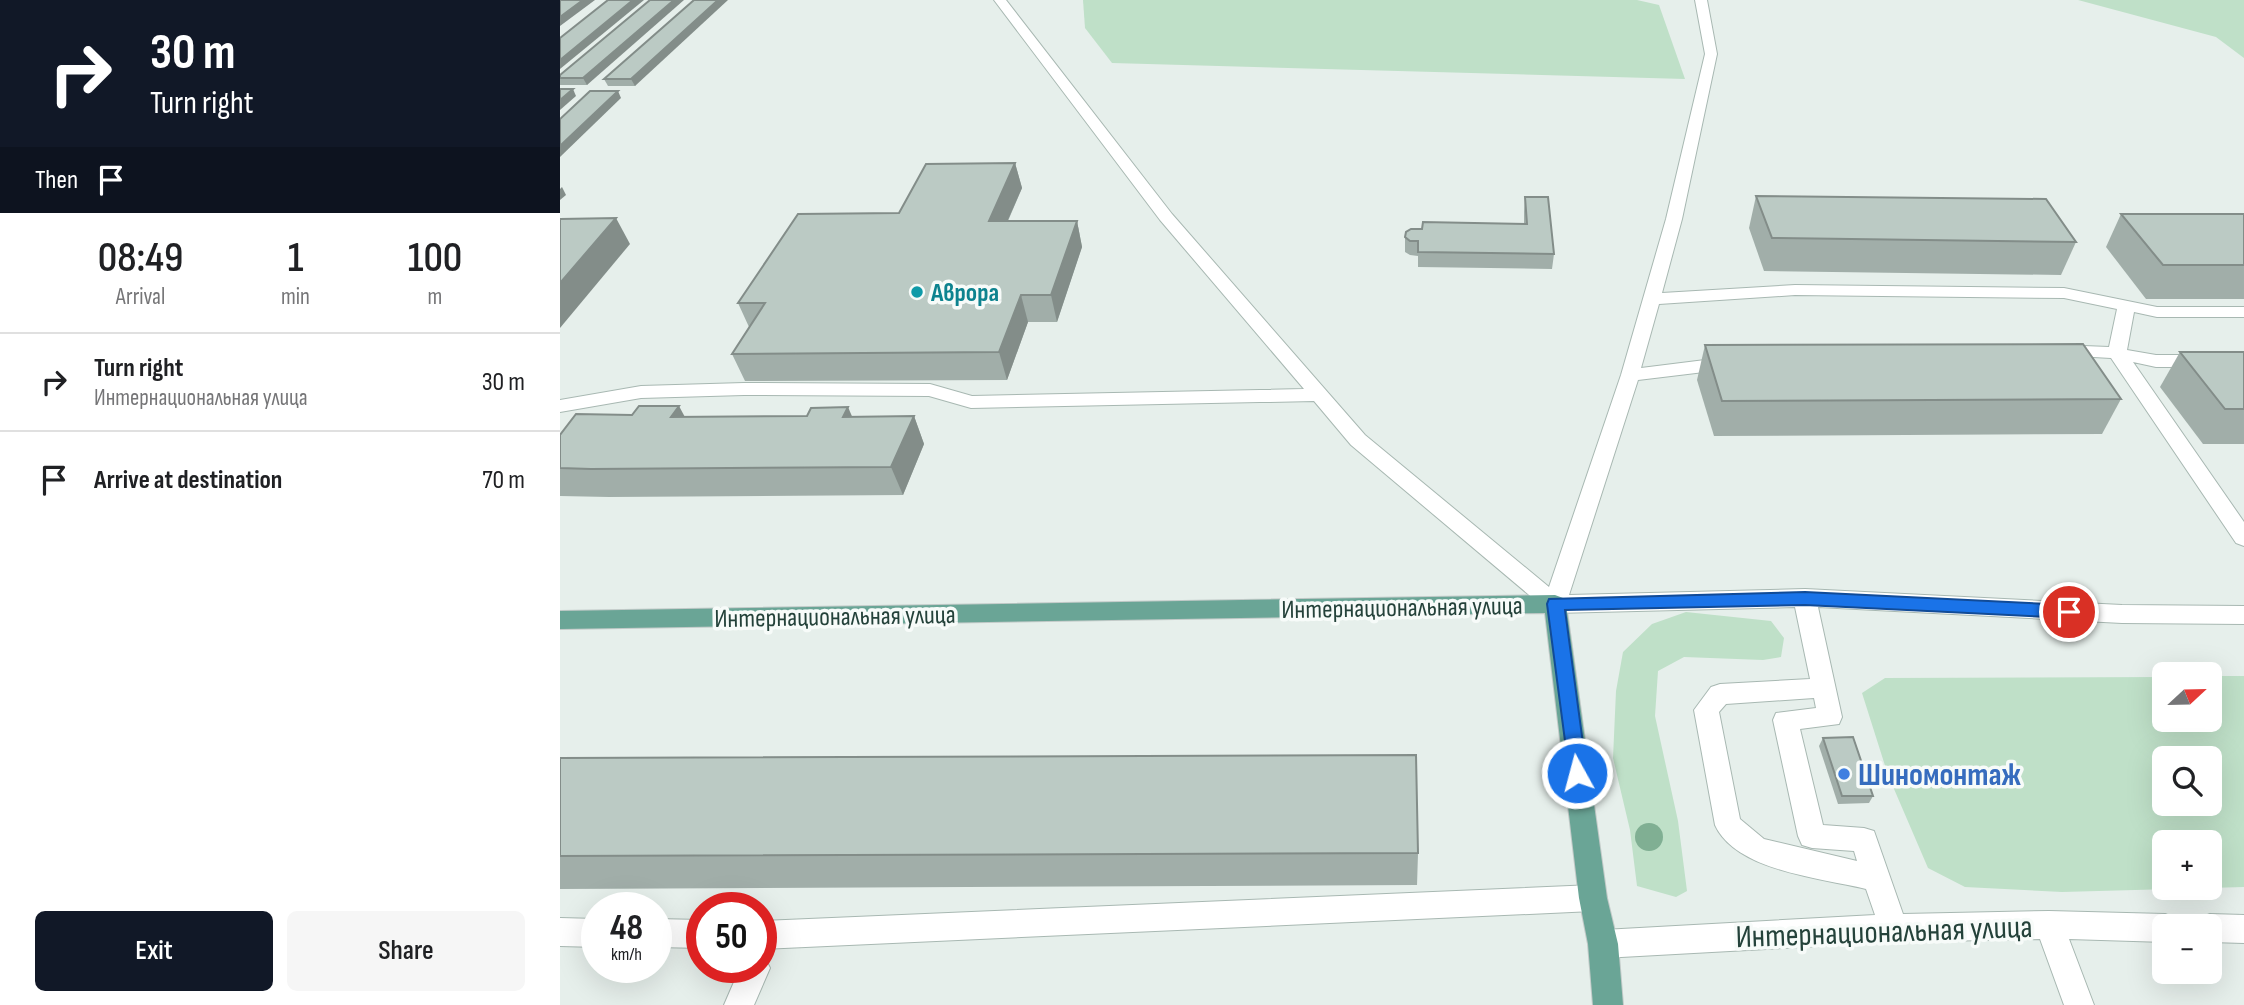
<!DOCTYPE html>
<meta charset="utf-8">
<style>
:root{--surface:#fff;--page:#f6f6f6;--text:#202124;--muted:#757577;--line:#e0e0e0;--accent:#111827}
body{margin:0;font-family:"Sofia Sans Condensed",sans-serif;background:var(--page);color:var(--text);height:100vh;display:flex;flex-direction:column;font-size:26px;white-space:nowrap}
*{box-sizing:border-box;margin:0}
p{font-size:23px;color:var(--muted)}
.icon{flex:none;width:38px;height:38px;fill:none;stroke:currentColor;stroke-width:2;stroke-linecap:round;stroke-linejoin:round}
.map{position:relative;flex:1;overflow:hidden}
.details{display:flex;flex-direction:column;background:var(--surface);width:560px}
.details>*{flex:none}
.guide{background:#111827;color:#fff;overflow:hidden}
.needle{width:46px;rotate:68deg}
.fabs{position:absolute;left:1592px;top:662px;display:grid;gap:14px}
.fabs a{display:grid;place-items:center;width:70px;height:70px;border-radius:10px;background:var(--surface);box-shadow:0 7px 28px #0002;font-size:35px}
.speed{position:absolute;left:21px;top:892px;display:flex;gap:14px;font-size:35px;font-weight:700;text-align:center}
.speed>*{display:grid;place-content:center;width:91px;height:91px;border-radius:50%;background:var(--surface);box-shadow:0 7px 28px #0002;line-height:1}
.speed small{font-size:18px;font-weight:400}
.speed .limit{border:10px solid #d22;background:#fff;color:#111}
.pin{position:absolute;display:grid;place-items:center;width:60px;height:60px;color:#fff;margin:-30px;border:4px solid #fff;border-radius:50%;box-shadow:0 2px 7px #0007}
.me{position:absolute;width:77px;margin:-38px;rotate:353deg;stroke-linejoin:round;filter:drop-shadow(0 0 5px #0008)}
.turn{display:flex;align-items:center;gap:24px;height:147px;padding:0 35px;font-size:32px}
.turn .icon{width:91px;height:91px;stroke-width:2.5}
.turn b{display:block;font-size:49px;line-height:60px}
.then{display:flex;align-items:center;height:66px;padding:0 35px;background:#0003;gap:14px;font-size:26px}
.eta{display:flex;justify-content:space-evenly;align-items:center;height:119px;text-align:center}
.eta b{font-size:42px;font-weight:600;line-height:49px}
.button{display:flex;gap:14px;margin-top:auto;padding:14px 35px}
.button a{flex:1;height:80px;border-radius:10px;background:var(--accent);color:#fff;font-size:28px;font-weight:600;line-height:80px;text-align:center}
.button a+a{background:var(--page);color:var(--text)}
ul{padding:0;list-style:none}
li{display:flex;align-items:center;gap:21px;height:98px;padding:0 35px;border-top:2px solid var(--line)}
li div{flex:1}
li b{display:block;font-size:26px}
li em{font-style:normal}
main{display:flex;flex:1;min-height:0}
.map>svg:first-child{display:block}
</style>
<main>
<section class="details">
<div class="guide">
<div class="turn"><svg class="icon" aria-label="right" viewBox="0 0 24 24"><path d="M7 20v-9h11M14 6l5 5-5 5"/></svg><div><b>30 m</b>Turn right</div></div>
<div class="then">Then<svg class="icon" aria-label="arrive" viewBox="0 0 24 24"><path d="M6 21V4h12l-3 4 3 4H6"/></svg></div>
</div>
<div class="eta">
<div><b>08:49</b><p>Arrival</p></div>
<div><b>1</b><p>min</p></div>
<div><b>100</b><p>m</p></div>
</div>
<ul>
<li><svg class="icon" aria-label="right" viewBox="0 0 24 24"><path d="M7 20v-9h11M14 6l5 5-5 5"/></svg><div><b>Turn right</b><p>Интернациональная улица</p></div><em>30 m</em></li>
<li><svg class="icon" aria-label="arrive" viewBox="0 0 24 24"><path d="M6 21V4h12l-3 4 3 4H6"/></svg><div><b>Arrive at destination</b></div><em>70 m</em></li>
</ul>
<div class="button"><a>Exit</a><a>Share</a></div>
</section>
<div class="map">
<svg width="1684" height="1005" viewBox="0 0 1684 1005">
<rect width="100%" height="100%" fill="#e6efeb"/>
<g fill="#bfe0c8" fill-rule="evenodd">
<polygon points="523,0 1077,0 1099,5 1125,79 552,63 525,28"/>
<polygon points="1518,0 1684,0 1684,58 1656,37"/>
<polygon points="1126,612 1211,621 1224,638 1221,657 1203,660 1124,657 1098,671 1095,716 1118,821 1127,891 1116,897 1077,886 1070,830 1053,758 1056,691 1063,652 1092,624"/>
<path d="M1650,676H1684V887L1502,892L1405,887L1368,868L1328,775L1302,693L1325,678L1605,677V719H1650ZM1605,758H1650V803H1605ZM1605,842H1650V887H1605Z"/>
</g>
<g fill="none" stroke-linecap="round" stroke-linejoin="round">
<g stroke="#a8b8b2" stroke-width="2">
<g id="minor">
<path d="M434,0H446L612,214L805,435L989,587L1061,375L1106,219L1145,54L1135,0H1147L1157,54L1122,219L1102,293L1235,285L1504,288L1597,307H1684V317H1597L1574,312L1567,350L1596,355H1684V367H1596L1573,362L1684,522V546L1676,543L1551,358L1498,355L1489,350L1498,345L1549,347L1557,309L1504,298L1235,295L1099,304L1081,368L1169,357L1178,363L1169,369L1078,380L1009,595L1245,589L1562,605L1684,606V624L1562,623L1258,607L1282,717L1279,724L1240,729L1263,825L1304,828L1314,831L1343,914L1489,911L1605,914L1615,918L1618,926H1605V942L1509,939L1534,1005H1504L1480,939L1333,942L1043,958L1033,954L1028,944L1033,934L1043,930L1315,915L1306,889C1261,878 1176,871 1155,825L1134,710L1151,687L1160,684L1250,679L1235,607L995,613L987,610L791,445L754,401L411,408L369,396L184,395L81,398L0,412V400L81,386L184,383L370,384L412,396L744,389L600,220ZM1254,698L1256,708L1216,713L1213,720L1238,836L1242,845L1252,848L1294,851L1297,861L1204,839L1180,819L1159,712L1166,704Z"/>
<polygon points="1033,885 1043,889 1047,898 1043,907 1033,911 201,949 201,921"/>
<polygon points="1650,914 1684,915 1684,943 1650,942 1650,926 1637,926 1640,918"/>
<polygon points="0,918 37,919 37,947 0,946"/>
<polygon points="96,919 142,920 142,948 96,947"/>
<polygon points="201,956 205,958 210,968 194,1005 164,1005 180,968 201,968"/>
</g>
</g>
<g stroke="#c2cac8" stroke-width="2">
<polygon id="major" points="995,595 1003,598 1006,604 1047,898 1058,944 1063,1005 1033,1005 1028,944 1019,898 985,613 0,629 0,611"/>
</g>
<use href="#minor" fill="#fff" fill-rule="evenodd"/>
<use href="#major" fill="#6aa596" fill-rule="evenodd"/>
</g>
<circle fill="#80af93" cx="1089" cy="837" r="14"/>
<g fill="#a1aea9">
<polygon points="90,0 27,85 0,85 0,75"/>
<polygon points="134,0 75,86 48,86 44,79"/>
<polygon points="455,163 462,188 448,221 517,221 522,247 497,322 468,322 447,380 185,381 172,354 189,327 178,303"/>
<polygon points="1196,196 1516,242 1501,275 1204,271 1189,228"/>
<polygon points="965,197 994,254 992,269 858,267 858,256 850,255 845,252 845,237 862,229 964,224 964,211"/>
<polygon points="1561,214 1684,214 1684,299 1586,299 1546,247"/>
<polygon points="1145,345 1561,399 1542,434 1154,436 1137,380"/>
<polygon points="1620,352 1684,352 1684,444 1643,444 1600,387"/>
<polygon points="72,415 124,417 354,416 364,444 343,495 49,497 0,496 0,435"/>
<polygon points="1263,738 1313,796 1309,803 1278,804 1259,746"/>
<polygon points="0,758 858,853 857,885 0,889"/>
</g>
<g fill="#838d89">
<polygon points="23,0 35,0 0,26 0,17"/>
<polygon points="73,0 84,0 0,69 0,60"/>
<polygon points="114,0 124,0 27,85 23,78"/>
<polygon points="158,0 168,0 75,86 71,79"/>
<polygon points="13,89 16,96 0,110 0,100"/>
<polygon points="58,91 61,98 0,157 0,146"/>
<polygon points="455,163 462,188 436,247 429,221"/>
<polygon points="2,187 6,195 0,200 0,189"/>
<polygon points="56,218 70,244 0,328 0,283"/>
<polygon points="517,221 522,247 497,322 491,295"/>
<polygon points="461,295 468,322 447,380 439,352"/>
<polygon points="119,406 134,434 111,417"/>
<polygon points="288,407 300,435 283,417"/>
<polygon points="354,416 364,444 343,495 331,467"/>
</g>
<g fill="#bbcac4" stroke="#838d89" stroke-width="2">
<polygon points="0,0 23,0 0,17"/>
<polygon points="48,0 73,0 0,60 0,38"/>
<polygon points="90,0 114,0 23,78 0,78 0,75"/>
<polygon points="134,0 158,0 71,79 44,79"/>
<polygon points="0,89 13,89 0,100"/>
<polygon points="30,91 58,91 0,146 0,119"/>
<polygon points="455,163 429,221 517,221 491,295 461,295 439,352 172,354 205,303 178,303 238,214 339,213 366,164"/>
<polygon points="1196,196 1486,199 1516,242 1212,238"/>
<polygon points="965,197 988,197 994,254 858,252 858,241 850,241 845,237 846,232 851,229 862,229 863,222 967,224"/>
<polygon points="1561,214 1684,214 1684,265 1603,265"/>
<polygon points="56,218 0,283 0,219"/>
<polygon points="1523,344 1561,399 1162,401 1145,345"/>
<polygon points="1620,352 1684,352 1684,409 1665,409"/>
<polygon points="79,406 119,406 111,417 247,416 251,408 288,407 283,417 354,416 331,467 31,469 0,468 0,435 16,414 72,415"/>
<polygon points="1293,737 1313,796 1282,796 1263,738"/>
<polygon points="856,755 858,853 0,856 0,758"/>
</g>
<polygon fill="#1a73e8" stroke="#114b97" stroke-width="2" points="1245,592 1509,605 1515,607 1518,612 1515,616 1509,618 1245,605 1005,610 1027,773 1024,779 1017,782 1010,779 987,604 989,599"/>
<circle fill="#0f9aa8" stroke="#f7fbf9" stroke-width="2.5" cx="357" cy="292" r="7"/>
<circle fill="#3f7fe0" stroke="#f7fbf9" stroke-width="2.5" cx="1284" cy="774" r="7"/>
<g text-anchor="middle" stroke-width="7" stroke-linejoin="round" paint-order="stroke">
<g font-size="26" font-weight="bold" fill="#0d838f" stroke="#f7fbf9" text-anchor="start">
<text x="371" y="301">Аврора</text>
</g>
<g font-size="26" fill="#24423a" stroke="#f7fbf9">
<text transform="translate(842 607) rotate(-1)" y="9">Интернациональная улица</text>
<text transform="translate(275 616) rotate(-1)" y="9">Интернациональная улица</text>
</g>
<g font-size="32" font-weight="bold" fill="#366cbe" stroke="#f7fbf9" text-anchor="start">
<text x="1298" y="785">Шиномонтаж</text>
</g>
<g font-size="32" fill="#24423a" stroke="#f7fbf9">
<text transform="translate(1324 931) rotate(-2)" y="11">Интернациональная улица</text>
</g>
</g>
</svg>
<div class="fabs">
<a><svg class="needle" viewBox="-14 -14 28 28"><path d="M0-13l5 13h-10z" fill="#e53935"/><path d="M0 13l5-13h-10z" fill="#757577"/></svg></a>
<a><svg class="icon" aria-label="search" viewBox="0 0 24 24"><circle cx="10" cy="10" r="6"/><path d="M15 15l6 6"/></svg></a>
<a>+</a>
<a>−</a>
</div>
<div class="speed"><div>48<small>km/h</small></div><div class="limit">50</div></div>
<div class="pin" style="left:1509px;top:612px;background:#d93025"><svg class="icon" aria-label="arrive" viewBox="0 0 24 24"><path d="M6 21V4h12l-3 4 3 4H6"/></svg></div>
<svg class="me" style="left:1017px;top:773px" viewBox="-20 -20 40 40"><circle r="17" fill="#1a73e8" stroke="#fff" stroke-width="3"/><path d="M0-11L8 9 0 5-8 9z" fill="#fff"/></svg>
</div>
</main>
